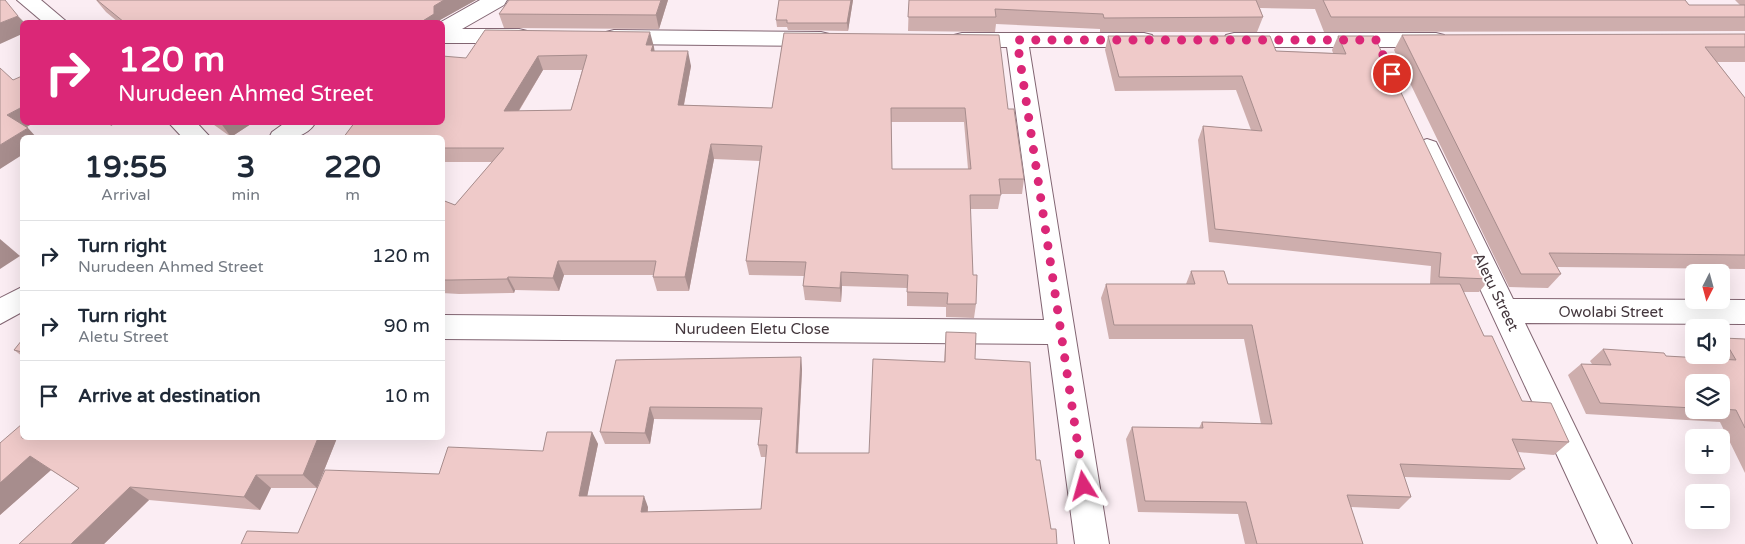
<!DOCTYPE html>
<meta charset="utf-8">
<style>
:root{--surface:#fff;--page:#f2f2f3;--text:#1f2937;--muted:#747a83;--line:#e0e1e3}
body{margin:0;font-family:"Varela Round",sans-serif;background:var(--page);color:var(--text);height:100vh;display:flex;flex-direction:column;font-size:19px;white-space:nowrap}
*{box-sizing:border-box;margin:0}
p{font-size:16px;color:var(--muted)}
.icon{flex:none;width:28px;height:28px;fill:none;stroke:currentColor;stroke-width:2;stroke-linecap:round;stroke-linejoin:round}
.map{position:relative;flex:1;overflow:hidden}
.drawer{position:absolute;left:20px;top:135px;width:425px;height:305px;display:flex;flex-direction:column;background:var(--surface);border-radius:8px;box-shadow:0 5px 20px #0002}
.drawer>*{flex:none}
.top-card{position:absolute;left:20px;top:20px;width:425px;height:105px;border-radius:8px;box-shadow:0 5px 20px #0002;background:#db2777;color:#fff;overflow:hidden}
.needle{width:32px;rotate:186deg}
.controls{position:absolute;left:1685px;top:264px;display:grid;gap:10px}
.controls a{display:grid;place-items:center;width:45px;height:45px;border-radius:8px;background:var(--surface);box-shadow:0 5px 20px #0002;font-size:25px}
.pin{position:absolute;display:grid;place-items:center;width:42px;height:42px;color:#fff;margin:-21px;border:2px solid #fff;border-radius:50%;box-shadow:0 1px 5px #0007}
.me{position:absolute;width:55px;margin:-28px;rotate:352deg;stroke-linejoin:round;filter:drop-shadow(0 0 4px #0008)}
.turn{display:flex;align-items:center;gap:18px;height:105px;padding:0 15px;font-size:22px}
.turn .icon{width:65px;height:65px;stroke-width:2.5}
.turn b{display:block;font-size:35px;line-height:42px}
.eta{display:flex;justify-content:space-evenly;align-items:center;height:85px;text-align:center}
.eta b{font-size:30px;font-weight:700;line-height:35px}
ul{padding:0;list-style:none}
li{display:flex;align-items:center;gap:15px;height:70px;padding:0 15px;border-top:1px solid var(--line)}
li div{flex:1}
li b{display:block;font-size:19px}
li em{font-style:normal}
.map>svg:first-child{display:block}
</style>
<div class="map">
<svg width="1745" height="544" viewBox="0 0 1745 544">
<rect width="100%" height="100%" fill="#fbedf3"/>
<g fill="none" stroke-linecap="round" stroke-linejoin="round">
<g stroke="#826572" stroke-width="2">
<g id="minor">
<polygon points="17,0 41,0 67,22 43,22"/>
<polygon points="480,0 507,0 504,5 462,29 519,29 527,31 530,36 527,41 519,43 442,43 442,22 441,22"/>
<polygon points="614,30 821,32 829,34 832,39 829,44 821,46 614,44 606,42 603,37 606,32"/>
<polygon points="962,33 1144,33 1152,35 1155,40 1152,45 1144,47 1029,47 1109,544 1075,544 1048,344 442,339 442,315 1044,320 1007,47 962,47 954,45 951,40 954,35"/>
<polygon points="1234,33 1436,33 1444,35 1447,40 1444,45 1436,47 1234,47 1226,45 1223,40 1226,35"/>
<polygon points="168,122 196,122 211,138 183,138"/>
<path d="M286,122H316C305,140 287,138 269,138L272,132Z"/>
<polygon points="1427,139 1436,142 1439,148 1513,299 1745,300 1745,324 1525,323 1632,544 1598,544 1415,148 1418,142"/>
<polygon points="22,287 22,312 0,324 0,298"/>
</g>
</g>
<use href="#minor" fill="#fff" fill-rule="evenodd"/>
</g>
<g fill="#ceaead" fill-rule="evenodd">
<polygon points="96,0 476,0 440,20 440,22 118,22 106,12"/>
<polygon points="668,0 659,29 504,28 499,14"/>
<polygon points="779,0 853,0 848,31 788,30 787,27 777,27 776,20"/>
<polygon points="909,0 1685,0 1689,5 1740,5 1735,0 1745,0 1745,31 1324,32 1315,9 1260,8 1263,17 1257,32 1100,32 1100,29 996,24 995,32 908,31"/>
<path d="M784,33L1008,109L1024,179L1022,194H1001L998,209H970L973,275L976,304L974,318L946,317V307L907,306V288L842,286L841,302L805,300L803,286L804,276L749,275L746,261L760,161L714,159L689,291H657L653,277V275H564L559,291L515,290L514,293L459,294L442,293V200L455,205L492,162H442V138L466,58L654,47V51L691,66L684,105L772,108ZM543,70H582L571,110L519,111ZM891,122H964L968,169H892Z"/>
<polygon points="1745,34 1745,62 1717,62 1745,98 1745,269 1557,267 1561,274 1548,288 1509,287 1394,50 1402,35"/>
<polygon points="1108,36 1276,51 1333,53 1332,50 1338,36 1490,279 1479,292 1463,292 1484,336 1522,401 1569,442 1554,455 1518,452 1525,469 1510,480 1404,477 1411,497 1399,509 1351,507 1363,544 1245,544 1238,514 1138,512 1126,439 1132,427 1199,428 1202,422 1261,424 1244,339 1109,339 1101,298 1106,284 1186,284 1191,271 1228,284 1430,284 1431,266 1209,242 1198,140 1203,126 1251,130 1236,90 1115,91 1105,50"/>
<polygon points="210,122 254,122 231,137"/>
<polygon points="946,332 975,359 1036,460 1051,529 298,533 439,474 543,451 592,432 598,444 587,496 648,507 648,512 761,509 766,457 761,457 758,445 761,420 654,419 650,444 605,444 600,432 616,360 801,357 802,370 798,453 869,453 944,362"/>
<path d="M1723,338L1745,339V473L1720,422L1586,414L1568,375L1581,364H1592L1590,361L1603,349L1666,356L1713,359L1711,355H1721V339ZM1694,382H1721V410H1694Z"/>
<polygon points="22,340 22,356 14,350"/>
<polygon points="22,438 337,438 317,488 271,488 260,510 149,500 104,544 19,544 79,488 51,470 0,515 0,443"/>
</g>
<g fill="#a78d8d">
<polygon points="444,0 476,0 440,20 440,22 421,22 434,6"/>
<polygon points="661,0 668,0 659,29 656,15"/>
<polygon points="851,0 853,0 848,31 847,23"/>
<polygon points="18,16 24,22 22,22 22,34 0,44 0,23"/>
<polygon points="650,32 654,47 656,60 646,45"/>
<polygon points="688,51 691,66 681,120 678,105"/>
<polygon points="538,56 543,70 510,125 504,111"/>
<polygon points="22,107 22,122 35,122 22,130 7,115"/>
<polygon points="109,122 117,122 111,126"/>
<polygon points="220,122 254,122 231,137"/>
<polygon points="28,128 37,138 22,138 22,155 0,169 0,145"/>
<polygon points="711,144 714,159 689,291 685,277"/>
<polygon points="0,239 20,256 0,269"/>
<polygon points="558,261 564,275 559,291 553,278"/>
<polygon points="841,272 842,286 841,302 840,288"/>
<polygon points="508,277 515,290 514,293 507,279"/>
<polygon points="801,357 802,370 797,464 796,453"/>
<polygon points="650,407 654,419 650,444 645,433"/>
<polygon points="592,432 598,444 585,507 579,496"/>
<polygon points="318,438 337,438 317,488 303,475"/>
<polygon points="30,456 51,470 0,515 0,483"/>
<polygon points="256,475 271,488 260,510 244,497"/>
<polygon points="130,487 149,500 104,544 71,544"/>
<polygon points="644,496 648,507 646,523 641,512"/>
</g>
<g fill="#efcac9" stroke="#a78d8d" fill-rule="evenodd">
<polygon points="0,0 5,0 18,16 0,23"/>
<polygon points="97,0 444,0 434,6 434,14 421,22 123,22 124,22"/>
<polygon points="509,0 661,0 656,15 499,14"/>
<polygon points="779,0 851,0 847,23 787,23 787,20 776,20"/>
<polygon points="909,0 1256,0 1263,17 1104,18 1103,14 995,9 996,17 908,17"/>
<polygon points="1323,0 1685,0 1689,5 1745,5 1745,17 1331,17"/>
<path d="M485,30L650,32L646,45H653L651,51H688L678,105L772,108L784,33L999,35L1008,109H1014L1024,179H999L1001,195H970L973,275H977L976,304H947L948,293L907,292L908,275L841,272L840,288L803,286L806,262L746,261L762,146L711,144L685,277H653L656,261H558L553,278L508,277L507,279L451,280H442V200L455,205L504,148H442V138H343L355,122H442V56L466,58ZM587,55L571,110L504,111L538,56ZM891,108H965L971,169H892Z"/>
<polygon points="1745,34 1745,47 1705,47 1745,98 1745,255 1549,253 1561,274 1521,274 1402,35"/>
<polygon points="1108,36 1270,36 1276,51 1346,54 1338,36 1374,36 1490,279 1439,277 1441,253 1215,229 1203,126 1262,131 1242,76 1119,77"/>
<polygon points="0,68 13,80 22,76 22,107 7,115 28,128 0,145"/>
<polygon points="1191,271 1224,271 1228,284 1460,284 1484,336 1492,336 1522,401 1551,403 1569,442 1512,439 1525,469 1400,464 1411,497 1347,495 1363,544 1257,544 1246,502 1145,501 1132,427 1203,428 1202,422 1272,424 1252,325 1114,325 1106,284 1195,284"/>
<polygon points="946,332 976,333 975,359 1030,362 1036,460 1040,460 1051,529 1056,529 1057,544 241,544 247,531 298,533 325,470 439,474 448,447 543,451 547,432 592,432 579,496 644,496 641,512 761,509 767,445 758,445 762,408 650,407 645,433 600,432 616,360 801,357 796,453 869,453 873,359 945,362"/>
<polygon points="1723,338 1745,339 1745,428 1736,410 1721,409 1721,382 1694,382 1694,408 1600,403 1581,364 1611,365 1603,349 1664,353 1666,356 1736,360"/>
<polygon points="22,340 22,352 14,350"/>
<polygon points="22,424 22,438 318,438 303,475 256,475 244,497 130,487 71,544 19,544 79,488 30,456 0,483 0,443"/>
</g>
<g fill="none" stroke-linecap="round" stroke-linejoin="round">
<polyline stroke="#db2777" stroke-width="9" stroke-dasharray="0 16.2" points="1084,486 1017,40 1376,40 1392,74"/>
</g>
<g text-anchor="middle" stroke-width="4" stroke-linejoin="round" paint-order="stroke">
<g font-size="15" fill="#43363c" stroke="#fff">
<text transform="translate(1496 292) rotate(64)" y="5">Aletu Street</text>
<text x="1611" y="317">Owolabi Street</text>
<text x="752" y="334">Nurudeen Eletu Close</text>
</g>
</g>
</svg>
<div class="controls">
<a><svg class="needle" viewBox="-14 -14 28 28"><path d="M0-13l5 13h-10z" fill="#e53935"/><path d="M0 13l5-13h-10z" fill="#747a83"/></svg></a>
<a><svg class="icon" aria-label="sound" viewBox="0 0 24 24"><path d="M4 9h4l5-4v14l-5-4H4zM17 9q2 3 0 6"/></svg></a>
<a><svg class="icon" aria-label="layers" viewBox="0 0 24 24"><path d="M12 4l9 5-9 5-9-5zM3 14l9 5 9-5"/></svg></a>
<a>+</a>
<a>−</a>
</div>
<div class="pin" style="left:1392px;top:74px;background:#d93025"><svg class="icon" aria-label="arrive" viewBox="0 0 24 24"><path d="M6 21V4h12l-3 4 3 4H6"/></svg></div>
<svg class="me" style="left:1084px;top:486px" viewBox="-20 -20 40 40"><path d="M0-17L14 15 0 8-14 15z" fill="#db2777" stroke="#fff" stroke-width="4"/></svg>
<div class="top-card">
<div class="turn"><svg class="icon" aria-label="right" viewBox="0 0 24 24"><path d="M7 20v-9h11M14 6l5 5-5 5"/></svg><div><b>120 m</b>Nurudeen Ahmed Street</div></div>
</div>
<section class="drawer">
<div class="eta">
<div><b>19:55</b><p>Arrival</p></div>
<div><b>3</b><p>min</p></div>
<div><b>220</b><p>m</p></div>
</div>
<ul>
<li><svg class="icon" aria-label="right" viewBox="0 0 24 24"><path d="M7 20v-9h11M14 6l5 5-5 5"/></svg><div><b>Turn right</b><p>Nurudeen Ahmed Street</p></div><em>120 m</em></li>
<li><svg class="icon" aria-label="right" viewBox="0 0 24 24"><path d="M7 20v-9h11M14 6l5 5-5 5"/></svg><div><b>Turn right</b><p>Aletu Street</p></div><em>90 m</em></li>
<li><svg class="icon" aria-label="arrive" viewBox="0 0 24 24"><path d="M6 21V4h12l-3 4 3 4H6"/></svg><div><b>Arrive at destination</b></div><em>10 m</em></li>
</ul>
</section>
</div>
